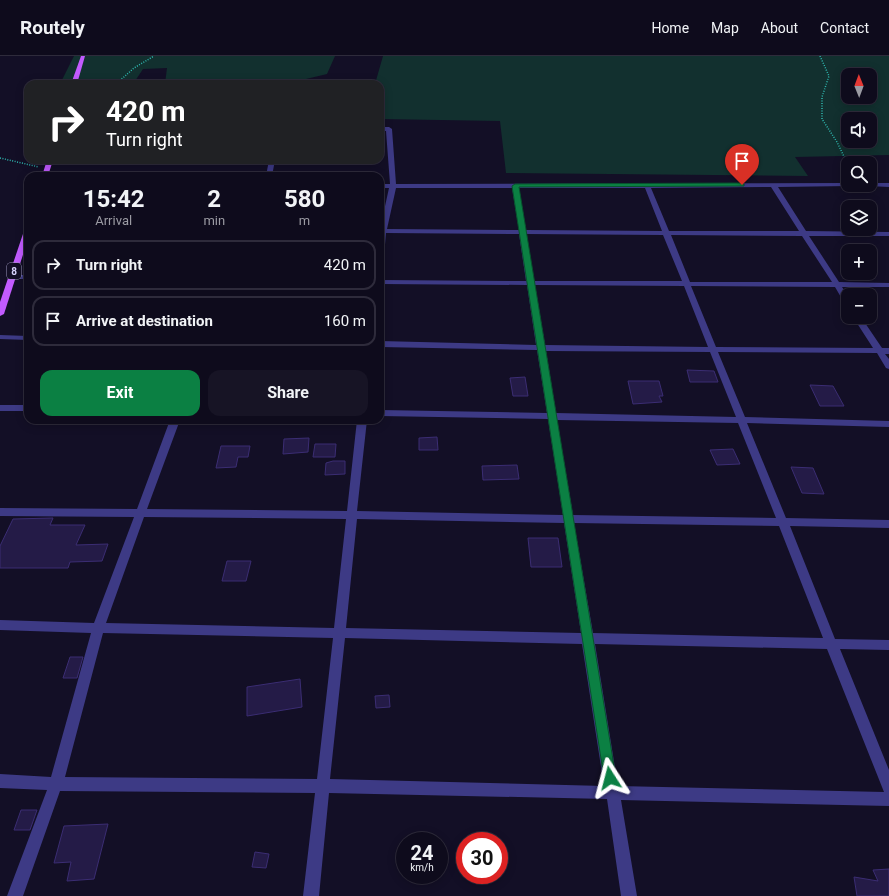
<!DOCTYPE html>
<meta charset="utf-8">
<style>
:root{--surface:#0e0b1c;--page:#171425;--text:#f1f3f6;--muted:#9b9ba3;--line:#2e2b3b;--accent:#0b8043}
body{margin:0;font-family:Roboto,sans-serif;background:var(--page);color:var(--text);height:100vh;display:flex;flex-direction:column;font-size:15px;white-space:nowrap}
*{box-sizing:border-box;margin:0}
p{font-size:13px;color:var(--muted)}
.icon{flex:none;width:22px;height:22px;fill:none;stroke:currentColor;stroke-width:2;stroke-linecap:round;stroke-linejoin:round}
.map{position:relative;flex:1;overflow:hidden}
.details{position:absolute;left:24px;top:116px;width:360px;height:252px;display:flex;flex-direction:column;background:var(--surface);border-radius:12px;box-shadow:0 2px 10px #0003,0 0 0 1px var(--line)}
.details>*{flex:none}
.hud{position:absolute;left:24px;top:24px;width:360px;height:84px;border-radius:12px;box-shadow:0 2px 10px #0003,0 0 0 1px var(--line);background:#202124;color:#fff;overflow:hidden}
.needle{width:26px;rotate:359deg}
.tools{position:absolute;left:841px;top:12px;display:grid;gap:8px}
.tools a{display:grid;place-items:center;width:36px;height:36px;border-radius:8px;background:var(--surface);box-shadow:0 2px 10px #0003,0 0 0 1px var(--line);font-size:20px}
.speed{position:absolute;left:396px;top:776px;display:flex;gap:8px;font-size:20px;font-weight:700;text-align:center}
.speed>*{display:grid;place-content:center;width:52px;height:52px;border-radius:50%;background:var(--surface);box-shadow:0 2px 10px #0003,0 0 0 1px var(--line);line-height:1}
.speed small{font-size:10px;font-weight:400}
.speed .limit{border:6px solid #d22;background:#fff;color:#111}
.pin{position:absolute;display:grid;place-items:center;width:34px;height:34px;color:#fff;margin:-41px -17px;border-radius:50% 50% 50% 0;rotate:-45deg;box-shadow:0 0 4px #0007}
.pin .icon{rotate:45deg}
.me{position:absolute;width:44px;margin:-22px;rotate:351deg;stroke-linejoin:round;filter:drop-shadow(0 0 3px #0008)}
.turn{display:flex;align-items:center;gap:14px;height:84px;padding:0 16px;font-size:18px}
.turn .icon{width:52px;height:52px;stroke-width:2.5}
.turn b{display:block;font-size:28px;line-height:34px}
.eta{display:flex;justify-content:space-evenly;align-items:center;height:68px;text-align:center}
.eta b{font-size:24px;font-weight:700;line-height:28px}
.primary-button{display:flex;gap:8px;margin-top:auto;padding:8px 16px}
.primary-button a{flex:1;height:46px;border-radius:12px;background:var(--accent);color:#fff;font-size:16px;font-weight:700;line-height:46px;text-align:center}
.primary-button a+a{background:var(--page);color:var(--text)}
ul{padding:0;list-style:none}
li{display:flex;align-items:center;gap:12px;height:50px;margin:0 8px 6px;padding:0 8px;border:2px solid var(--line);border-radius:12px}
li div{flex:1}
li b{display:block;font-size:15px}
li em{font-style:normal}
header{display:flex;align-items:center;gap:24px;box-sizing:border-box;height:56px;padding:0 20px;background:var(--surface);border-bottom:1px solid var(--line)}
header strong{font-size:19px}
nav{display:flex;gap:22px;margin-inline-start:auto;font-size:14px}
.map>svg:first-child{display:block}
</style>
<header>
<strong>Routely</strong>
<nav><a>Home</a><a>Map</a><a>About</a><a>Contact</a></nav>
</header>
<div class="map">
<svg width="889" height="840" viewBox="0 0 889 840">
<rect width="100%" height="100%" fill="#130f26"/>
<g fill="#12302f" fill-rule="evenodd">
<polygon points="74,0 335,0 327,18 285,28 165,28 167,12 143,13 133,28 60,28"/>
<path d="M383,0H889V99L795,101L808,120L506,117L500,65L380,63V28H375ZM848,19H870V41H848ZM848,63H870V85H848Z"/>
</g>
<g fill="#241b47" stroke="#3b2d73">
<polygon points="687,314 714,315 718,326 690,326"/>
<polygon points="525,321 528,340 513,340 510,322"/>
<polygon points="628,325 659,325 663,340 659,340 662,346 633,348"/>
<polygon points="810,329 833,330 844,350 820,350"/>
<polygon points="437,381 438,394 419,394 419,382"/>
<polygon points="309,382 308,396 283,398 284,383"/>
<polygon points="315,388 336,388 335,401 313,401"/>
<polygon points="221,390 250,390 248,401 238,401 236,411 216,412"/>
<polygon points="733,393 740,408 717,409 710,394"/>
<polygon points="333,405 345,405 345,418 325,419 326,407"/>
<polygon points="517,409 519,423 483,424 482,410"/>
<polygon points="791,411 813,412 824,438 802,437"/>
<polygon points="53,462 50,469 85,469 76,489 108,488 102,505 70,506 68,512 0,512 0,490 13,463"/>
<polygon points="528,482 558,482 562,511 531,511"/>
<polygon points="227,505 251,505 246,525 222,525"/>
<polygon points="70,601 83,601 77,622 63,622"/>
<polygon points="300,623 302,651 247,660 247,631"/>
<polygon points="389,639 390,651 376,652 375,640"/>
<polygon points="21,754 37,754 30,774 14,774"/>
<polygon points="108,768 94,823 67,825 71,806 54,807 64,770"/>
<polygon points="255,796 269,798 266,812 252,811"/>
<polygon points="889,813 889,840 857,840 854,821 878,825 873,814"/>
</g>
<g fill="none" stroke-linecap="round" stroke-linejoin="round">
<g stroke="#2fb8b0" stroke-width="1.5" stroke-dasharray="1 1.5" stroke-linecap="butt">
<polyline points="820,0 829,20 822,41 822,63 837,86 848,109"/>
<polyline points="116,28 134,12 154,0"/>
<polyline points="0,102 39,111"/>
</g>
<g fill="#3d3a85" fill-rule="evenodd">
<path d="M380,71H389L392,73L396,128L848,127V129H851L850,130L778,131L806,175L889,176V180H809L839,226L889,227V231H842L848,240V248H845L835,231L691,230L716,291L873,292L853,261H861L882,292H889V298H885L889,303V313L886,312L877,297L718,296L745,361L889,365V371L747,367L786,462L889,464V472L790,470L835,583L889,584V594L840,593L889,714V750L621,744L637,840H621L607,743L329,737L319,840H303L315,737L60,735L23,840H7L47,734L0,732V718L51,721L91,577L0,574V564L94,567L134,461L0,460V452L137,453L170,364H180L147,453L347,455L357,364H367L357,455L563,459L548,363L380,360V354L547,357L537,294L380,291V285L536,289L527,229L380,228V224L526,225L519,178L386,177L384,200L380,202V173L389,132H380V128H390L386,75H380ZM771,131L799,175H669L651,132ZM396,132H512L519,174L387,173ZM519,132H645L662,175L526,174ZM526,178L663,179L682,225H534ZM671,179L802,180L832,226H690ZM535,229L684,230L708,291L545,289ZM546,295L710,296L736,361L556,357ZM557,364L738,367L776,462L573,459ZM144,461L346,463L334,572L106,567ZM357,463L564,467L581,577L346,572ZM574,467L779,470L823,582L593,577ZM103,577L333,582L317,723L65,721ZM345,582L582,588L604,730L330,723ZM595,588L827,593L884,736L618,730Z"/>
<polygon points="269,104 275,104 272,120 266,120"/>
<polygon points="870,127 889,127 889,131 868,130 867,129 870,129"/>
<polygon points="9,219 28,219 28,223 12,223 8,221"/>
<polygon points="0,279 28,280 28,284 0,283"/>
<rect x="0" y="349" width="28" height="6"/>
</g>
<g fill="#c25bff" fill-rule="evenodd">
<polygon points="81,0 85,0 77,28 71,28"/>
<polygon points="47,104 53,104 48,120 42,120"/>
<polygon points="28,170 28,183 4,258 0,260 0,246 25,172"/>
</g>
</g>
<polygon fill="#0b8043" stroke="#07532c" points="742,127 744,128 744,130 519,131 616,722 614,726 610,728 606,726 604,722 512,130 515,128"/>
<g text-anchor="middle" stroke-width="4" stroke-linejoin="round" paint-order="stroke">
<rect fill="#130f26" stroke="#9e99be" stroke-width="1" x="7" y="207" width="14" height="16" rx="3"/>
<g font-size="10" font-weight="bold" fill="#d9d4ff">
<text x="14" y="219">8</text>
</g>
</g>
</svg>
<div class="tools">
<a><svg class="needle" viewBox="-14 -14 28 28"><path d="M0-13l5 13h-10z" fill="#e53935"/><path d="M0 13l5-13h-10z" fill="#9b9ba3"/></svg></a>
<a><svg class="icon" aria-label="sound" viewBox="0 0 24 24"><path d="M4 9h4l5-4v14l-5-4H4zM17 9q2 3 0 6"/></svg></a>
<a><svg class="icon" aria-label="search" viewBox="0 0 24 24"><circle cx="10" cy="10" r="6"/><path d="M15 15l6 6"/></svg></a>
<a><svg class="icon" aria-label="layers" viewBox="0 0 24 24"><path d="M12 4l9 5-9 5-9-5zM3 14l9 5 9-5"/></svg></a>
<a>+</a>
<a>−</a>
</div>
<div class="speed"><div>24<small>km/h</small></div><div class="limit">30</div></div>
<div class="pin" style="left:742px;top:129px;background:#d93025"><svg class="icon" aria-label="arrive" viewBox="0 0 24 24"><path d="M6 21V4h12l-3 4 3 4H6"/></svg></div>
<svg class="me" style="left:610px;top:722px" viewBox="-20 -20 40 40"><path d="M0-17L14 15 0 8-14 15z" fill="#0b8043" stroke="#fff" stroke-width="4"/></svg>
<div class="hud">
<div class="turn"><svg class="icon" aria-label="right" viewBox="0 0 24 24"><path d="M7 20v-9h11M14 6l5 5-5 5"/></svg><div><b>420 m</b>Turn right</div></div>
</div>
<section class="details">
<div class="eta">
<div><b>15:42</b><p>Arrival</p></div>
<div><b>2</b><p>min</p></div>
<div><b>580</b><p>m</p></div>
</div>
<ul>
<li><svg class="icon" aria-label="right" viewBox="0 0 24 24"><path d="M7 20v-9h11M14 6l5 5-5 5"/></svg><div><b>Turn right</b></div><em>420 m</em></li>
<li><svg class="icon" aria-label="arrive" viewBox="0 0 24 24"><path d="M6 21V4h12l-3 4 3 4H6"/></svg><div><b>Arrive at destination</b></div><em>160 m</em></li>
</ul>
<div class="primary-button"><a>Exit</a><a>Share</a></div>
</section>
</div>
